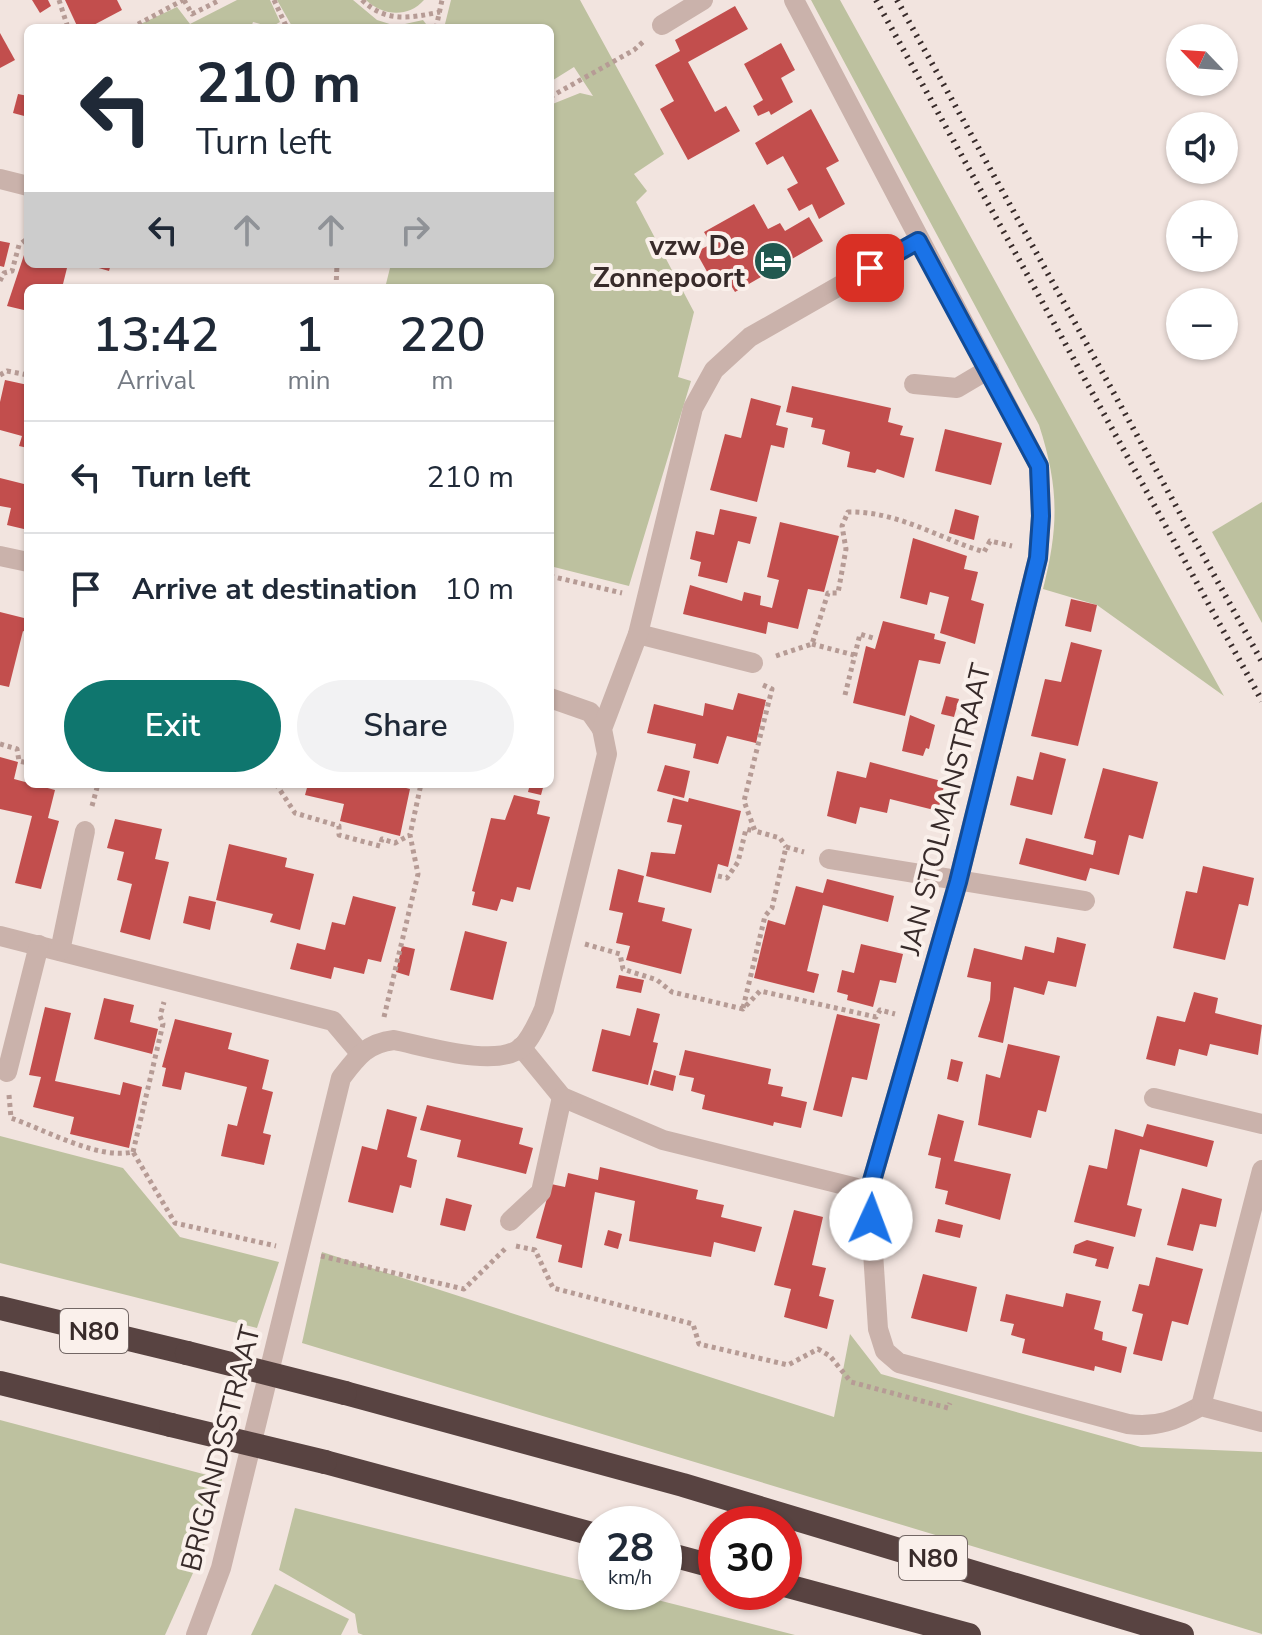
<!DOCTYPE html>
<meta charset="utf-8">
<style>
:root{--surface:#fff;--page:#f2f2f3;--text:#1f2937;--muted:#747a83;--line:#e0e1e3;--accent:#0f766e}
body{margin:0;font-family:"Nunito Sans",sans-serif;background:var(--page);color:var(--text);height:100vh;display:flex;flex-direction:column;font-size:30px;white-space:nowrap}
*{box-sizing:border-box;margin:0}
p{font-size:26px;color:var(--muted)}
.icon{flex:none;width:44px;height:44px;fill:none;stroke:currentColor;stroke-width:2;stroke-linecap:round;stroke-linejoin:round}
.map{position:relative;flex:1;overflow:hidden}
.sheet{position:absolute;left:24px;top:284px;width:530px;height:504px;display:flex;flex-direction:column;background:var(--surface);border-radius:12px;box-shadow:0 2px 6px #0004}
.sheet>*{flex:none}
.hud{position:absolute;left:24px;top:24px;width:530px;height:244px;border-radius:12px;box-shadow:0 2px 6px #0004;background:#fff;color:var(--text);overflow:hidden}
.needle{width:52px;rotate:295deg}
.buttons{position:absolute;left:1166px;top:24px;display:grid;gap:16px}
.buttons a{display:grid;place-items:center;width:72px;height:72px;border-radius:50%;background:var(--surface);box-shadow:0 2px 6px #0004;font-size:40px}
.speed{position:absolute;left:578px;top:1506px;display:flex;gap:16px;font-size:40px;font-weight:700;text-align:center}
.speed>*{display:grid;place-content:center;width:104px;height:104px;border-radius:50%;background:var(--surface);box-shadow:0 2px 6px #0004;line-height:1}
.speed small{font-size:20px;font-weight:400}
.speed .limit{border:12px solid #d22;background:#fff;color:#111}
.pin{position:absolute;display:grid;place-items:center;width:68px;height:68px;color:#fff;margin:-34px;border-radius:16px;box-shadow:0 4px 12px #0006}
.me{position:absolute;width:88px;margin:-44px;rotate:2deg;stroke-linejoin:round;filter:drop-shadow(0 0 6px #0008)}
.turn{display:flex;align-items:center;gap:28px;height:168px;padding:0 40px;font-size:36px}
.turn .icon{width:104px;height:104px;stroke-width:2.5}
.turn b{display:block;font-size:56px;line-height:68px}
.lanes{display:flex;align-items:center;height:76px;padding:0 40px;background:#0003;justify-content:center;gap:40px;direction:ltr}
.lanes .off{opacity:.35}
.eta{display:flex;justify-content:space-evenly;align-items:center;height:136px;text-align:center}
.eta b{font-size:48px;font-weight:600;line-height:56px}
.cta{display:flex;gap:16px;margin-top:auto;padding:16px 40px}
.cta a{flex:1;height:92px;border-radius:48px;background:var(--accent);color:#fff;font-size:32px;font-weight:600;line-height:92px;text-align:center}
.cta a+a{background:var(--page);color:var(--text)}
ul{padding:0;list-style:none}
li{display:flex;align-items:center;gap:24px;height:112px;padding:0 40px;border-top:2px solid var(--line)}
li div{flex:1}
li b{display:block;font-size:30px}
li em{font-style:normal}
.map>svg:first-child{display:block}
</style>
<div class="map">
<svg width="1262" height="1635" viewBox="0 0 1262 1635">
<rect width="100%" height="100%" fill="#f2e4df"/>
<g fill="#bdc19f">
<polygon points="237,0 270,0 280,22 271,27 253,22 251,28 132,28 177,7 190,24"/>
<polygon points="277,0 353,0 377,20 396,26 423,20 429,28 293,28"/>
<path d="M366,0H424C408,18 383,16 366,0Z"/>
<polygon points="451,0 580,0 664,154 634,174 647,191 636,202 694,312 678,377 691,381 629,586 550,566 550,288 385,288 391,264 550,264 550,105 580,93 593,96 574,67 550,82 550,28 444,28"/>
<path d="M811,0H840L1224,696L1097,605L1043,589C1059,526 1059,487 1039,425Z"/>
<polygon points="1262,502 1262,623 1212,532"/>
<polygon points="0,1136 123,1168 180,1237 279,1262 257,1328 0,1263"/>
<polygon points="322,1252 834,1417 850,1334 881,1374 1141,1447 1262,1452 1262,1634 302,1343"/>
<polygon points="0,1420 222,1479 202,1553 165,1635 0,1635"/>
<polygon points="295,1508 596,1584 596,1592 626,1592 795,1635 363,1635 358,1633 355,1614 279,1570"/>
<polygon points="275,1584 349,1619 341,1635 251,1635"/>
</g>
<g fill="#c24e4d">
<polygon points="32,0 48,0 51,6 40,13"/>
<polygon points="65,0 117,0 122,10 88,28 78,28"/>
<polygon points="735,6 748,29 688,62 715,112 726,106 740,131 688,160 660,109 674,101 655,65 680,51 675,40"/>
<polygon points="0,33 15,60 0,68"/>
<polygon points="781,43 795,70 781,78 793,102 771,115 769,111 758,116 753,106 763,100 744,64"/>
<polygon points="18,94 28,96 28,117 13,113"/>
<polygon points="811,109 839,161 826,168 845,204 819,219 812,204 799,211 787,189 798,183 783,156 767,165 755,143"/>
<polygon points="754,204 768,229 780,223 785,231 809,217 823,241 735,292 727,279 715,286 696,252 711,244 704,232"/>
<polygon points="0,241 10,243 4,267 0,266"/>
<polygon points="25,252 28,264 68,264 62,288 28,288 28,311 7,306"/>
<polygon points="85,264 111,264 109,271"/>
<polygon points="5,380 28,385 28,448 19,446 22,436 0,430 0,402"/>
<polygon points="792,386 891,408 888,422 903,426 900,435 914,438 904,478 877,469 875,473 847,467 850,452 822,444 825,430 811,427 813,418 786,412"/>
<polygon points="751,398 781,406 776,425 788,428 784,448 771,445 757,502 710,490 725,434 741,438"/>
<polygon points="945,429 1002,443 991,485 935,471"/>
<polygon points="0,478 28,485 28,530 7,525 11,508 0,506"/>
<polygon points="720,509 757,517 750,544 738,541 727,583 698,576 701,562 690,559 696,531 714,535"/>
<polygon points="955,509 979,516 974,540 949,533"/>
<polygon points="780,522 839,536 824,592 808,589 798,629 768,622 766,634 683,614 690,585 742,601 744,592 761,596 760,605 772,608 779,580 767,577"/>
<polygon points="913,538 967,556 964,569 978,572 971,600 984,604 975,644 940,633 949,597 930,592 927,605 900,598"/>
<polygon points="1071,599 1097,605 1091,632 1065,626"/>
<polygon points="0,612 28,619 28,633 23,631 9,687 0,685"/>
<polygon points="883,621 935,634 934,639 946,642 940,664 919,660 905,716 853,703 866,646 875,649"/>
<polygon points="1071,642 1102,650 1078,746 1031,736 1045,679 1061,682"/>
<polygon points="738,693 766,700 756,743 727,736 718,764 693,758 696,744 647,733 654,704 703,716 705,703 733,710"/>
<polygon points="946,696 959,699 954,717 941,714"/>
<polygon points="910,715 935,725 929,749 926,748 923,756 902,751"/>
<polygon points="1040,752 1066,759 1052,815 1010,805 1017,776 1033,780"/>
<polygon points="0,757 18,762 14,779 55,790 48,818 59,821 41,889 15,883 32,816 0,809"/>
<polygon points="870,762 945,782 938,811 890,799 887,813 860,807 856,824 827,816 837,771 866,778"/>
<polygon points="665,765 690,771 684,798 657,791"/>
<polygon points="1103,768 1158,782 1143,839 1129,835 1119,875 1090,868 1086,881 1019,864 1026,838 1093,855 1096,841 1084,838"/>
<polygon points="308,784 391,784 410,789 400,836 340,821 344,804 305,795"/>
<polygon points="530,784 544,784 541,795 528,792"/>
<polygon points="514,795 540,801 537,814 550,817 530,890 517,887 513,902 501,899 497,911 472,905 475,892 472,891 491,818 505,820"/>
<polygon points="673,798 688,802 689,798 741,811 728,867 718,864 711,893 646,876 651,852 675,854 682,825 667,822"/>
<polygon points="115,819 162,829 155,859 169,862 150,940 120,932 132,884 117,880 124,852 107,848"/>
<polygon points="229,844 287,858 285,867 314,874 300,930 270,922 273,914 216,900"/>
<polygon points="1203,866 1254,878 1248,906 1239,904 1225,960 1173,948 1186,891 1197,893"/>
<polygon points="618,869 644,876 638,902 665,908 662,921 692,929 681,974 626,960 630,946 616,943 623,913 609,910"/>
<polygon points="827,879 894,896 888,922 823,905 807,971 819,974 814,993 754,978 768,920 785,925 796,886 823,893"/>
<polygon points="189,896 216,902 210,930 183,923"/>
<polygon points="353,896 396,907 381,962 368,959 364,974 334,967 331,979 290,969 297,943 325,950 332,922 345,925"/>
<polygon points="465,931 507,942 493,1000 450,990"/>
<polygon points="1057,937 1086,944 1076,987 1048,981 1044,995 1014,987 1003,1043 978,1037 990,1000 991,982 967,977 974,948 1022,960 1025,946 1054,953"/>
<polygon points="861,944 903,954 896,983 880,980 873,1007 847,1000 848,995 837,992 842,970 854,973"/>
<polygon points="402,946 415,949 409,976 396,972"/>
<polygon points="619,975 644,980 641,993 616,988"/>
<polygon points="1194,992 1218,998 1215,1013 1262,1025 1258,1055 1210,1044 1207,1056 1179,1049 1175,1066 1146,1059 1157,1016 1185,1022"/>
<polygon points="104,998 134,1005 130,1022 158,1029 152,1054 94,1039"/>
<polygon points="45,1007 71,1013 55,1081 120,1095 123,1082 142,1087 129,1148 70,1134 74,1117 33,1107 41,1077 29,1075"/>
<polygon points="637,1008 660,1014 653,1042 658,1043 648,1085 592,1071 602,1029 630,1036"/>
<polygon points="837,1014 880,1024 867,1080 852,1077 842,1117 813,1110"/>
<polygon points="175,1019 232,1033 228,1049 269,1060 262,1089 273,1092 263,1133 271,1135 264,1165 221,1156 228,1124 237,1126 247,1087 185,1072 181,1090 162,1086 166,1068 162,1067"/>
<polygon points="1008,1044 1060,1056 1046,1112 1038,1110 1031,1138 978,1125 986,1074 1000,1078"/>
<polygon points="685,1050 771,1069 768,1084 783,1087 781,1096 807,1102 801,1128 774,1122 773,1126 702,1109 705,1095 691,1091 694,1078 679,1075"/>
<polygon points="951,1059 963,1062 958,1082 947,1079"/>
<polygon points="654,1070 676,1076 673,1091 650,1085"/>
<polygon points="427,1105 523,1128 519,1144 533,1148 526,1174 457,1157 461,1140 420,1130"/>
<polygon points="387,1109 417,1117 407,1157 417,1160 411,1188 400,1185 393,1213 348,1202 362,1146 377,1150"/>
<polygon points="938,1114 964,1121 954,1161 1011,1174 1000,1220 945,1204 948,1191 935,1188 941,1158 928,1155"/>
<polygon points="1147,1124 1214,1141 1207,1167 1140,1149 1127,1205 1142,1209 1135,1237 1074,1222 1089,1165 1107,1169 1115,1129 1143,1137"/>
<polygon points="600,1167 698,1190 696,1199 724,1205 721,1217 762,1227 755,1252 714,1242 711,1257 629,1241 635,1201 595,1192 582,1268 558,1262 562,1245 536,1238 551,1184 565,1187 568,1173 598,1180"/>
<polygon points="1182,1188 1222,1199 1216,1227 1200,1224 1193,1251 1167,1245"/>
<polygon points="446,1198 472,1205 465,1231 440,1225"/>
<polygon points="794,1210 823,1217 812,1265 826,1268 819,1296 834,1300 827,1329 784,1317 791,1289 774,1285"/>
<polygon points="938,1219 963,1225 960,1238 935,1232"/>
<polygon points="608,1230 622,1234 618,1249 604,1245"/>
<polygon points="1087,1240 1114,1247 1108,1269 1095,1266 1097,1259 1073,1253 1075,1245"/>
<polygon points="1156,1257 1203,1269 1188,1325 1172,1321 1162,1361 1133,1354 1143,1314 1132,1311 1139,1284 1149,1286"/>
<polygon points="923,1274 977,1287 967,1332 911,1318"/>
<polygon points="1066,1293 1101,1301 1094,1329 1103,1332 1102,1340 1127,1347 1121,1373 1095,1366 1094,1371 1022,1353 1025,1339 1011,1335 1014,1324 1000,1321 1006,1294 1063,1307"/>
</g>
<g fill="none" stroke-linecap="round" stroke-linejoin="round">
<g stroke="#b69b95" stroke-width="5" stroke-dasharray="4 4" stroke-linecap="butt">
<polyline points="59,0 68,28"/>
<polyline points="184,0 192,14 220,0"/>
<polyline points="274,0 287,28"/>
<path d="M362,0C386,23 410,18 440,12"/>
<polyline points="131,28 183,0"/>
<polyline points="436,28 442,0"/>
<polyline points="550,97 634,50 645,40"/>
<polyline points="0,281 4,273 12,271 19,245 28,238"/>
<polyline points="336,288 337,264"/>
<polyline points="0,375 7,371 28,375"/>
<polyline points="550,576 622,593"/>
<polyline points="812,644 854,655"/>
<path d="M776,656L812,644L828,593H838L846,549L842,526L848,512C898,511 938,538 984,552L990,541L1012,546"/>
<polyline points="763,685 772,689 744,801 755,831 780,838 786,847"/>
<polyline points="845,695 860,634 873,638"/>
<polyline points="0,744 17,749 19,761 28,763"/>
<polyline points="276,784 295,813 339,826 339,835 380,846 382,839 395,843 410,835"/>
<polyline points="92,806 98,784"/>
<polyline points="718,876 727,878 738,862 746,829 754,831"/>
<polyline points="585,944 620,954 623,969 657,980 672,992 743,1009 760,991 876,1017 880,1010 895,1014"/>
<polyline points="743,1008 765,916 772,908 786,847 804,852"/>
<polyline points="384,1017 418,874 410,835 421,784"/>
<path d="M9,1095L11,1118C46,1130 98,1160 133,1152L175,1223L276,1246"/>
<polyline points="133,1152 163,1024 160,1016 164,1002"/>
<polyline points="516,1246 535,1250 553,1288 693,1324 699,1344 788,1365 818,1349 830,1356 851,1382 948,1408 950,1403"/>
<polyline points="321,1256 464,1289 507,1247"/>
</g>
<g stroke="#cab2ab" stroke-width="20">
<path d="M794,0L1039,466L1041,516L1038,558L958,882L869,1191L878,1329L885,1351L899,1363L1128,1424C1157,1428 1176,1420 1201,1406L1262,1422"/>
<polyline points="662,25 703,0"/>
<polyline points="0,179 28,186"/>
<polyline points="914,384 957,388 989,369"/>
<polyline points="0,556 28,562"/>
<polyline points="638,634 753,663"/>
<polyline points="550,698 590,712 602,729"/>
<polyline points="829,859 1085,901"/>
<polyline points="0,936 333,1021 360,1053"/>
<polyline points="60,951 85,831"/>
<polyline points="521,1047 562,1097 663,1140 869,1191"/>
<polyline points="7,1072 39,945"/>
<polyline points="1154,1098 1262,1124"/>
<polyline points="510,1221 541,1192 562,1097"/>
<polyline points="1201,1406 1262,1170"/>
<path d="M196,1635L221,1568L341,1078C357,1057 367,1043 394,1040C425,1046 497,1069 522,1047C532,1037 538,1022 544,1009L607,754L602,729L638,634L693,408L714,370L750,337L918,241"/>
</g>
<g stroke="#584341" stroke-width="24">
<polyline points="0,1308 187,1353"/>
<polyline points="0,1383 171,1425"/>
<polyline points="345,1393 683,1485 1182,1635"/>
<polyline points="325,1462 596,1535"/>
<polyline points="664,1553 716,1567"/>
<polyline points="784,1585 969,1635"/>
</g>
<g stroke="#382b2a" stroke-width="6" stroke-dasharray="2 6" stroke-linecap="butt">
<polyline points="876,0 1262,701"/>
<polyline points="897,0 1262,662"/>
</g>
<g stroke="#584341" stroke-width="24">
<polyline points="187,1353 345,1393"/>
<polyline points="171,1425 325,1462"/>
</g>
</g>
<g fill="none" stroke-linecap="round" stroke-linejoin="round">
<g stroke="#114b97" stroke-width="20">
<polyline id="route" points="870,268 918,241 1039,466 1041,516 1038,558 958,882 869,1191 871,1219"/>
</g>
<use href="#route" stroke="#1a73e8" stroke-width="14"/>
</g>
<defs>
<g id="hotel-disc" transform="scale(2)"><circle r="9.5" fill="#21584f" stroke="#faf0eb"/><path d="M-6-4.5h1.5V1H6V5H4.5V3h-9V5H-6ZM-4 0a1.8 1.8 0 1 1 3.6 0ZM.5 0V-2.5h3Q6-2.5 6 0Z" fill="#fff"/></g>
</defs>
<g fill-rule="evenodd">
<use href="#hotel-disc" x="773" y="261"/>
</g>
<g text-anchor="middle" stroke-width="8" stroke-linejoin="round" paint-order="stroke">
<g fill="#faf0eb" stroke="#726664" stroke-width="2">
<rect x="60" y="1309" width="68" height="44" rx="6"/>
<rect x="899" y="1536" width="68" height="44" rx="6"/>
</g>
<g font-size="26" font-weight="bold" fill="#382b2a">
<text x="94" y="1340">N80</text>
<text x="933" y="1567">N80</text>
</g>
<g font-size="28" font-weight="bold" fill="#382b2a" stroke="#faf0eb" text-anchor="end">
<text x="745" y="255">vzw De<tspan x="745" dy="32">Zonnepoort</tspan></text>
</g>
<g font-size="28" fill="#382b2a" stroke="#faf0eb">
<text transform="translate(945 809) rotate(-76)" y="10">JAN STOLMANSTRAAT</text>
<text transform="translate(220 1448) rotate(-76)" y="10">BRIGANDSSTRAAT</text>
</g>
</g>
</svg>
<div class="buttons">
<a><svg class="needle" viewBox="-14 -14 28 28"><path d="M0-13l5 13h-10z" fill="#e53935"/><path d="M0 13l5-13h-10z" fill="#747a83"/></svg></a>
<a><svg class="icon" aria-label="sound" viewBox="0 0 24 24"><path d="M4 9h4l5-4v14l-5-4H4zM17 9q2 3 0 6"/></svg></a>
<a>+</a>
<a>−</a>
</div>
<div class="speed"><div>28<small>km/h</small></div><div class="limit">30</div></div>
<div class="pin" style="left:870px;top:268px;background:#d93025"><svg class="icon" aria-label="arrive" viewBox="0 0 24 24"><path d="M6 21V4h12l-3 4 3 4H6"/></svg></div>
<svg class="me" style="left:871px;top:1219px" viewBox="-20 -20 40 40"><circle r="19" fill="#fff"/><path d="M0-13L10 11 0 6-10 11z" fill="#1a73e8"/></svg>
<div class="hud">
<div class="turn"><svg class="icon" aria-label="left" viewBox="0 0 24 24"><path d="M17 20v-9H6M10 6l-5 5 5 5"/></svg><div><b>210 m</b>Turn left</div></div>
<div class="lanes"><svg class="icon" aria-label="left" viewBox="0 0 24 24"><path d="M17 20v-9H6M10 6l-5 5 5 5"/></svg><svg class="icon off" aria-label="ahead" viewBox="0 0 24 24"><path d="M12 20V5M6 11l6-6 6 6"/></svg><svg class="icon off" aria-label="ahead" viewBox="0 0 24 24"><path d="M12 20V5M6 11l6-6 6 6"/></svg><svg class="icon off" aria-label="right" viewBox="0 0 24 24"><path d="M7 20v-9h11M14 6l5 5-5 5"/></svg></div>
</div>
<section class="sheet">
<div class="eta">
<div><b>13:42</b><p>Arrival</p></div>
<div><b>1</b><p>min</p></div>
<div><b>220</b><p>m</p></div>
</div>
<ul>
<li><svg class="icon" aria-label="left" viewBox="0 0 24 24"><path d="M17 20v-9H6M10 6l-5 5 5 5"/></svg><div><b>Turn left</b></div><em>210 m</em></li>
<li><svg class="icon" aria-label="arrive" viewBox="0 0 24 24"><path d="M6 21V4h12l-3 4 3 4H6"/></svg><div><b>Arrive at destination</b></div><em>10 m</em></li>
</ul>
<div class="cta"><a>Exit</a><a>Share</a></div>
</section>
</div>
